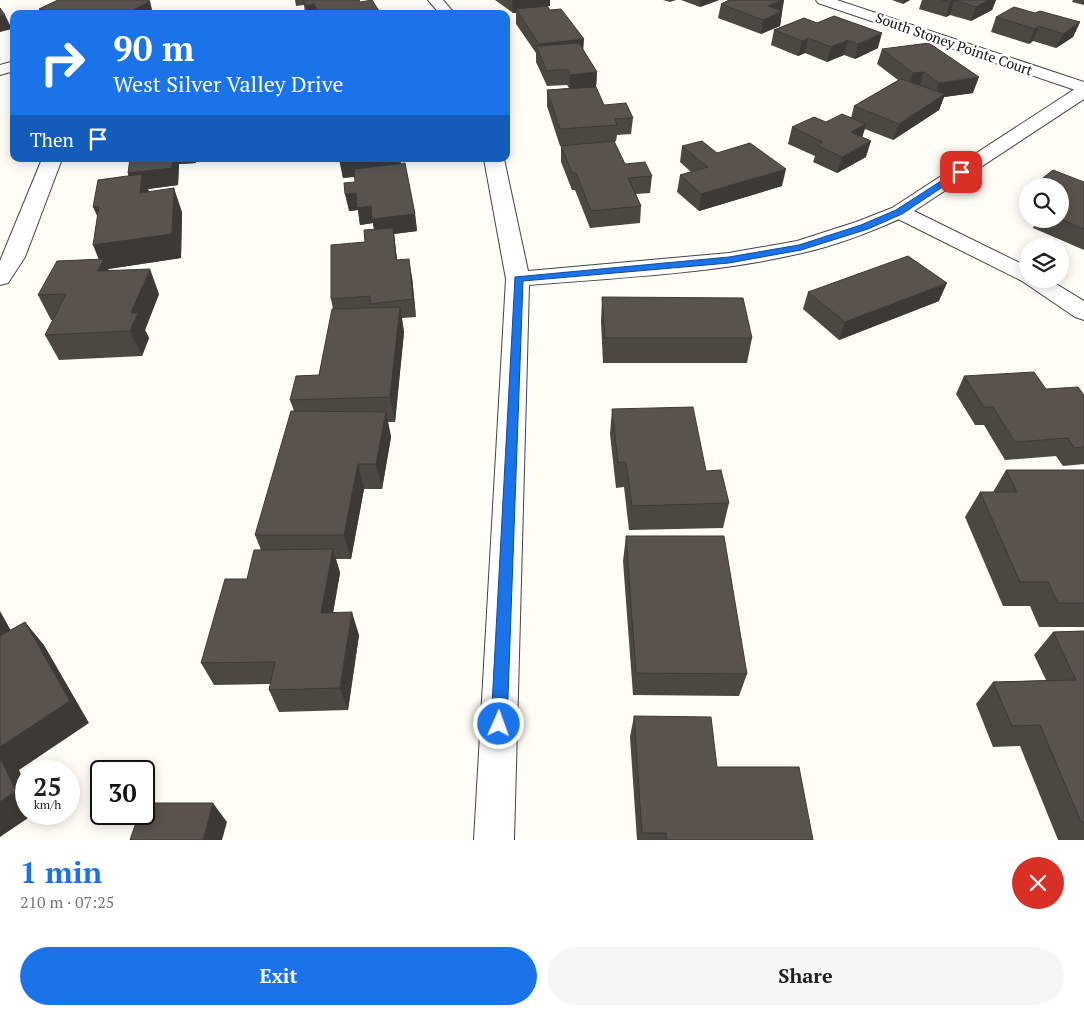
<!DOCTYPE html>
<meta charset="utf-8">
<style>
:root{--surface:#fff;--page:#f6f6f6;--text:#202124;--muted:#757577;--accent:#1a73e8}
body{margin:0;font-family:"PT Serif",serif;background:var(--page);color:var(--text);height:100vh;display:flex;flex-direction:column;font-size:19px;white-space:nowrap}
*{box-sizing:border-box;margin:0}
p{font-size:16px;color:var(--muted)}
.icon{flex:none;width:28px;height:28px;fill:none;stroke:currentColor;stroke-width:2;stroke-linecap:round;stroke-linejoin:round}
.map{position:relative;height:840px;overflow:hidden}
.drawer{display:flex;flex-direction:column;background:var(--surface);flex:1}
.drawer>*{flex:none}
.guide{position:absolute;left:10px;top:10px;width:500px;height:152px;border-radius:10px;box-shadow:0 2px 12px #0003;background:#1a73e8;color:#fff;overflow:hidden}
.fabs{position:absolute;left:1019px;top:178px;display:grid;gap:10px}
.fabs a{display:grid;place-items:center;width:50px;height:50px;border-radius:50%;background:var(--surface);box-shadow:0 2px 12px #0003;font-size:25px}
.speed{position:absolute;left:15px;top:760px;display:flex;gap:10px;font-size:25px;font-weight:700;text-align:center}
.speed>*{display:grid;place-content:center;width:65px;height:65px;border-radius:50%;background:var(--surface);box-shadow:0 2px 12px #0003;line-height:1}
.speed small{font-size:12px;font-weight:400}
.speed .limit{border:2px solid #111;border-radius:8px;background:#fff;color:#111}
.pin{position:absolute;display:grid;place-items:center;width:42px;height:42px;color:#fff;margin:-21px;border-radius:10px;box-shadow:0 2px 8px #0006}
.me{position:absolute;width:55px;margin:-28px;rotate:2deg;stroke-linejoin:round;filter:drop-shadow(0 0 4px #0008)}
.turn{display:flex;align-items:center;gap:18px;height:105px;padding:0 20px;font-size:22px}
.turn .icon{width:65px;height:65px;stroke-width:2.5}
.turn b{display:block;font-size:35px;line-height:42px}
.then{display:flex;align-items:center;height:48px;padding:0 20px;background:#0003;gap:10px;font-size:19px}
.round{display:grid;place-items:center;flex:none;width:52px;height:52px;border-radius:26px;background:var(--page)}
.headline{display:flex;align-items:center;justify-content:space-between;height:85px;padding:0 20px}
h1{font-size:30px;font-weight:700;line-height:38px;color:var(--accent)}
.cta{display:flex;gap:10px;margin-top:auto;padding:10px 20px}
.cta a{flex:1;height:58px;border-radius:30px;background:var(--accent);color:#fff;font-size:20px;font-weight:700;line-height:58px;text-align:center}
.cta a+a{background:var(--page);color:var(--text)}
.map>svg:first-child{display:block}
</style>
<div class="map">
<svg width="1084" height="840" viewBox="0 0 1084 840">
<rect width="100%" height="100%" fill="#fffdf5"/>
<g fill="none" stroke-linecap="round" stroke-linejoin="round">
<g stroke="#444" stroke-width="2">
<g id="minor">
<polygon points="428,0 443,0 455,14 440,14"/>
<polygon points="816,0 837,0 1084,82 1084,93 818,3"/>
<polygon points="14,61 14,71 0,75 0,65"/>
<polygon points="42,159 62,159 25,257 8,283 0,285 0,261"/>
<path d="M484,159H504L528,271L729,253L797,241L856,222L892,208L899,206L906,208L910,212L906,216C873,231 838,245 802,253C713,274 620,277 529,285L514,840H474L506,279Z"/>
</g>
</g>
<g stroke="#444" stroke-width="2">
<polygon id="tertiary" points="1084,86 1084,99 914,211 1028,267 1028,279 1048,279 1084,301 1084,320 1075,317 1022,281 892,216 888,212 892,208 1078,87"/>
</g>
<use href="#minor" fill="#fff" fill-rule="evenodd"/>
<use href="#tertiary" fill="#fff" fill-rule="evenodd"/>
</g>
<g fill="#4d4742">
<polygon points="295,0 359,0 360,2 381,14 305,14 304,5 296,6"/>
<polygon points="495,0 550,0 550,6 547,6 583,50 597,72 596,87 604,105 633,118 631,134 617,135 616,141 614,142 625,164 652,176 650,193 636,194 641,206 640,223 590,228 575,190 572,190 561,162 561,146 569,145 560,146 547,106 547,90 569,88 567,85 547,86 536,62 536,53 516,24 516,13 513,13"/>
<polygon points="663,0 676,0 670,2"/>
<polygon points="681,0 719,0 700,7"/>
<polygon points="728,0 784,0 780,26 761,34 718,18 721,4"/>
<polygon points="892,0 910,0 903,4"/>
<polygon points="922,0 996,0 992,10 971,21 950,15 946,17 919,9"/>
<polygon points="1073,0 1084,0 1084,5 1072,2"/>
<polygon points="39,9 153,14 40,14"/>
<polygon points="1035,13 1080,22 1073,37 1056,48 1033,41 1029,44 991,32 996,17"/>
<polygon points="804,18 878,48 855,59 844,55 827,62 805,53 798,56 771,45 774,30"/>
<polygon points="882,49 973,93 944,97 939,110 893,140 865,129 862,137 866,157 837,173 813,162 815,156 788,144 792,127 851,118 854,106 898,80 877,64"/>
<polygon points="682,146 782,186 699,211 677,192 680,175 691,172 680,162"/>
<polygon points="121,159 196,159 196,163 179,164 178,185 148,189 149,192 182,212 181,258 108,269 109,271 159,294 145,330 149,338 142,356 59,360 45,335 53,320 51,320 38,295 99,260 128,176 130,161 122,162"/>
<polygon points="339,159 400,159 401,164 415,214 417,231 394,234 397,260 412,277 416,317 402,318 404,332 395,422 388,422 391,437 382,489 364,489 351,559 336,559 340,573 333,612 359,635 348,710 279,712 269,690 270,684 214,685 201,663 247,579 261,550 255,535 294,411 290,400 319,375 333,309 331,299 365,242 374,230 373,223 360,225 358,210 349,211 355,182 355,177 343,178"/>
<polygon points="1084,182 1084,250 1033,228 1037,219 1060,219 1060,186 1033,186 1034,185"/>
<polygon points="808,292 939,301 839,340 803,309"/>
<polygon points="602,297 752,338 747,363 603,363 601,322"/>
<polygon points="964,376 1084,395 1084,464 1063,466 1056,456 1005,460 984,425 975,425 956,394"/>
<polygon points="612,409 706,471 729,503 723,528 629,530 624,487 616,488 610,434"/>
<polygon points="1006,470 1084,470 1084,627 1039,627 1030,606 1003,606 965,517 980,492 993,492"/>
<polygon points="626,536 747,674 739,696 633,695 623,561"/>
<polygon points="1084,631 1084,840 1058,840 1020,746 993,747 976,704 993,682 1046,680 1034,655 1053,632"/>
<polygon points="634,716 717,767 813,840 637,840 630,737"/>
</g>
<g fill="#3f3936">
<polygon points="512,0 550,0 550,6 518,12 516,9 516,13 513,13"/>
<polygon points="701,0 719,0 700,7"/>
<polygon points="784,0 781,12 782,11 780,26 761,34 763,20 768,6"/>
<polygon points="904,0 910,0 903,4"/>
<polygon points="954,0 950,15 946,17 950,2"/>
<polygon points="989,0 996,0 992,10 971,21 976,7"/>
<polygon points="150,1 153,14 125,14"/>
<polygon points="314,4 316,14 308,14 306,6"/>
<polygon points="5,15 12,29 0,32 0,16"/>
<polygon points="1080,22 1073,37 1056,48 1063,34"/>
<polygon points="1039,26 1033,41 1029,44 1035,29"/>
<polygon points="882,33 878,48 855,59 858,44"/>
<polygon points="808,38 805,53 798,56 802,41"/>
<polygon points="584,39 583,54 539,55 539,44"/>
<polygon points="848,40 844,55 827,62 831,47"/>
<polygon points="597,72 596,88 570,90 570,75"/>
<polygon points="924,72 919,87 908,88 913,73"/>
<polygon points="979,77 973,93 944,97 939,110 893,140 899,124 934,99 939,83"/>
<polygon points="866,124 861,141 851,132"/>
<polygon points="871,141 866,157 837,173 842,157"/>
<polygon points="121,159 139,159 122,162"/>
<polygon points="173,159 196,159 196,163 179,164 178,185 148,189 151,197 134,190 128,173"/>
<polygon points="360,159 400,159 402,170 343,178 340,162"/>
<polygon points="786,169 782,186 699,211 701,194"/>
<polygon points="174,188 182,212 181,258 108,269 115,284 98,271 101,265 93,245"/>
<polygon points="356,193 371,206 415,214 417,231 394,234 399,278 396,260 375,236 373,223 360,225 358,210 349,211 345,194"/>
<polygon points="99,206 104,231 93,207"/>
<polygon points="409,259 412,277 416,317 413,299"/>
<polygon points="150,269 159,294 145,330 149,338 142,356 130,331 131,313"/>
<polygon points="947,283 939,301 839,340 845,322"/>
<polygon points="400,307 404,332 395,422 390,397"/>
<polygon points="386,412 391,437 382,489 376,464"/>
<polygon points="358,464 364,489 351,559 344,535"/>
<polygon points="333,549 340,573 329,636 321,613"/>
<polygon points="0,611 14,636 0,644"/>
<polygon points="352,612 359,635 348,710 340,688"/>
<polygon points="25,622 44,645 89,723 19,770 26,786 26,814 34,814 0,837 0,747"/>
<polygon points="213,803 227,822 222,840 203,840"/>
</g>
<g fill="#5a524d" stroke="#3f3936">
<polygon points="58,0 144,0 150,1 125,14 95,14 83,12 79,14 62,14 39,9"/>
<polygon points="303,0 359,0 360,2 372,0 381,14 319,14 314,4 306,6"/>
<polygon points="730,0 783,0 768,6 782,11 763,20 721,4"/>
<polygon points="942,0 989,0 976,7 954,0 950,2"/>
<polygon points="547,6 550,10 561,9 584,39 539,44 516,9"/>
<polygon points="1014,7 1035,13 1040,11 1080,22 1063,34 1039,26 1035,29 996,17"/>
<polygon points="0,8 5,15 0,16"/>
<polygon points="834,16 882,33 858,44 848,40 831,47 808,38 802,41 774,30 804,18 817,23"/>
<polygon points="579,43 597,72 570,75 567,69 547,71 536,46"/>
<polygon points="929,43 979,77 939,83 924,72 913,73 882,49"/>
<polygon points="901,79 945,94 899,124 854,106"/>
<polygon points="596,87 604,105 626,103 633,118 615,119 617,125 560,129 547,90"/>
<polygon points="842,114 866,124 851,132 871,141 842,157 817,145 823,142 792,127 814,117 826,122"/>
<polygon points="614,141 625,164 645,162 652,176 628,178 641,206 591,211 576,173 572,173 561,146"/>
<polygon points="702,141 717,153 750,143 786,169 701,194 680,175 708,167 682,146"/>
<polygon points="130,159 173,159 172,168 128,173"/>
<polygon points="339,159 360,159 340,162"/>
<polygon points="405,163 415,214 372,219 371,206 357,208 356,193 345,194 344,183 355,182 354,169"/>
<polygon points="1053,170 1084,182 1084,229 1060,219 1060,186 1036,186 1034,185"/>
<polygon points="142,174 140,193 174,188 172,234 93,245 99,206 93,207 98,180"/>
<polygon points="393,228 396,260 409,259 413,299 370,304 370,296 331,299 331,245 365,242 364,230"/>
<polygon points="908,256 947,283 845,322 808,292"/>
<polygon points="104,259 98,271 150,269 131,313 138,313 130,331 45,335 66,294 38,295 57,261"/>
<polygon points="602,297 743,298 752,338 605,338"/>
<polygon points="400,307 390,397 290,400 296,376 319,375 332,309"/>
<polygon points="1034,372 1046,389 1078,387 1084,395 1084,447 1074,448 1068,438 1015,442 993,407 984,407 964,376"/>
<polygon points="693,407 706,471 721,470 729,503 632,506 626,462 618,463 612,409"/>
<polygon points="291,411 386,412 376,464 358,464 344,535 255,535"/>
<polygon points="1006,470 1084,470 1084,603 1058,603 1048,582 1020,582 980,492 1017,492"/>
<polygon points="626,536 724,536 747,674 636,673"/>
<polygon points="333,549 321,613 352,612 340,688 269,690 275,662 201,663 225,579 247,579 254,550"/>
<polygon points="25,622 70,701 0,747 0,636"/>
<polygon points="1084,631 1084,822 1081,822 1040,725 1012,726 993,682 1076,680 1053,632"/>
<polygon points="634,716 711,717 717,767 799,767 813,840 666,840 666,833 642,833"/>
<polygon points="0,757 16,791 0,802"/>
<polygon points="144,803 213,803 203,840 130,840 139,814 144,814"/>
</g>
<polygon fill="#1a73e8" stroke="#114b97" points="958,170 965,172 902,214 868,229 801,250 729,263 523,281 507,724 504,729 499,731 494,729 491,724 515,277 729,257 799,245 861,225 896,210"/>
<g text-anchor="middle" stroke-width="5" stroke-linejoin="round" paint-order="stroke">
<g font-size="14" fill="#111" stroke="#fff">
<text transform="translate(954 44) rotate(19)" y="5">South Stoney Pointe Court</text>
</g>
</g>
</svg>
<div class="fabs">
<a><svg class="icon" aria-label="search" viewBox="0 0 24 24"><circle cx="10" cy="10" r="6"/><path d="M15 15l6 6"/></svg></a>
<a><svg class="icon" aria-label="layers" viewBox="0 0 24 24"><path d="M12 4l9 5-9 5-9-5zM3 14l9 5 9-5"/></svg></a>
</div>
<div class="speed"><div>25<small>km/h</small></div><div class="limit">30</div></div>
<div class="pin" style="left:961px;top:172px;background:#d93025"><svg class="icon" aria-label="arrive" viewBox="0 0 24 24"><path d="M6 21V4h12l-3 4 3 4H6"/></svg></div>
<svg class="me" style="left:499px;top:724px" viewBox="-20 -20 40 40"><circle r="17" fill="#1a73e8" stroke="#fff" stroke-width="3"/><path d="M0-11L8 9 0 5-8 9z" fill="#fff"/></svg>
<div class="guide">
<div class="turn"><svg class="icon" aria-label="right" viewBox="0 0 24 24"><path d="M7 20v-9h11M14 6l5 5-5 5"/></svg><div><b>90 m</b>West Silver Valley Drive</div></div>
<div class="then">Then<svg class="icon" aria-label="arrive" viewBox="0 0 24 24"><path d="M6 21V4h12l-3 4 3 4H6"/></svg></div>
</div>
</div>
<section class="drawer">
<div class="headline"><div><h1>1 min</h1><p>210 m · 07:25</p></div><a class="round" style="background:#d93025;color:#fff"><svg class="icon" aria-label="close" viewBox="0 0 24 24"><path d="M6 6l12 12M18 6L6 18"/></svg></a></div>
<div class="cta"><a>Exit</a><a>Share</a></div>
</section>
